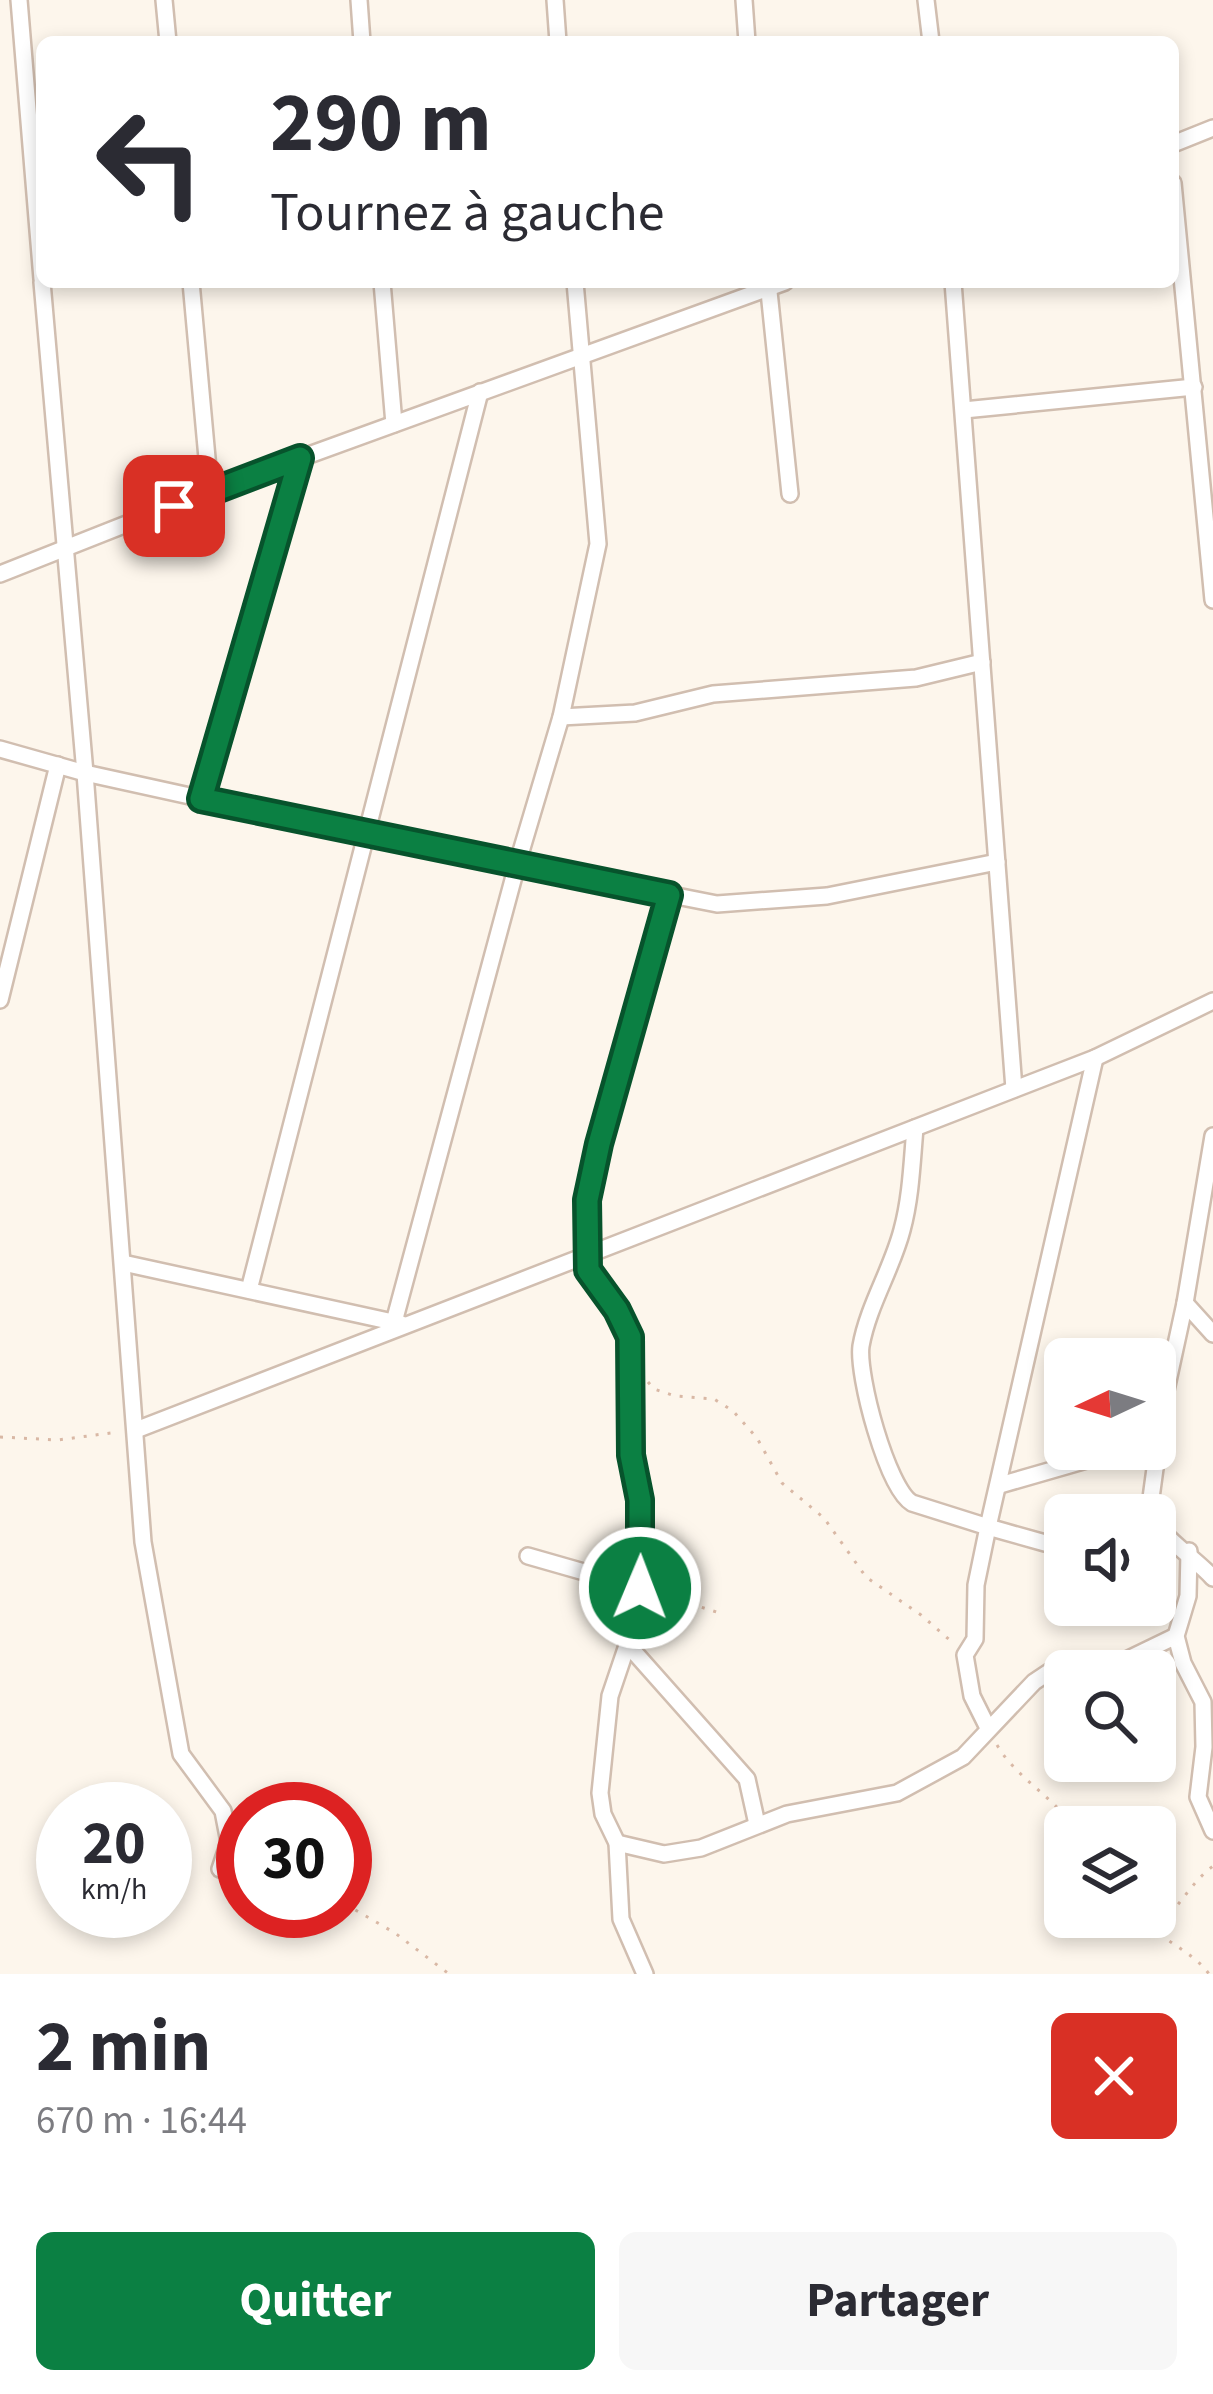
<!DOCTYPE html>
<html lang="fr">
<meta charset="utf-8">
<style>
:root{--surface:#fff;--page:#f7f7f7;--text:#2b2b33;--muted:#7c7c81;--accent:#0b8043}
body{margin:0;font-family:"Source Sans 3",sans-serif;background:var(--page);color:var(--text);height:100vh;display:flex;flex-direction:column;font-size:45px;white-space:nowrap}
*{box-sizing:border-box;margin:0}
p{font-size:39px;color:var(--muted)}
.icon{flex:none;width:66px;height:66px;fill:none;stroke:currentColor;stroke-width:2;stroke-linecap:round;stroke-linejoin:round}
.map{position:relative;height:1974px;overflow:hidden}
.side{display:flex;flex-direction:column;background:var(--surface);flex:1}
.side>*{flex:none}
.banner{position:absolute;left:36px;top:36px;width:1143px;height:252px;border-radius:18px;box-shadow:0 6px 18px #0003;background:#fff;color:var(--text);overflow:hidden}
.needle{width:78px;rotate:266deg}
.tools{position:absolute;left:1044px;top:1338px;display:grid;gap:24px}
.tools a{display:grid;place-items:center;width:132px;height:132px;border-radius:18px;background:var(--surface);box-shadow:0 6px 18px #0003;font-size:60px}
.speed{position:absolute;left:36px;top:1782px;display:flex;gap:24px;font-size:60px;font-weight:700;text-align:center}
.speed>*{display:grid;place-content:center;width:156px;height:156px;border-radius:50%;background:var(--surface);box-shadow:0 6px 18px #0003;line-height:1}
.speed small{font-size:30px;font-weight:400}
.speed .limit{border:18px solid #d22;background:#fff;color:#111}
.pin{position:absolute;display:grid;place-items:center;width:102px;height:102px;color:#fff;margin:-51px;border-radius:24px;box-shadow:0 6px 18px #0006}
.me{position:absolute;width:132px;margin:-66px;rotate:1deg;stroke-linejoin:round;filter:drop-shadow(0 0 9px #0008)}
.turn{display:flex;align-items:center;gap:42px;height:252px;padding:0 36px;font-size:54px}
.turn .icon{width:156px;height:156px;stroke-width:2.5}
.turn b{display:block;font-size:84px;line-height:102px}
.round{display:grid;place-items:center;flex:none;width:126px;height:126px;border-radius:18px;background:var(--page)}
.summary{display:flex;align-items:center;justify-content:space-between;height:204px;padding:0 36px}
h1{font-size:72px;font-weight:700;line-height:90px}
.action{display:flex;gap:24px;margin-top:auto;padding:24px 36px}
.action a{flex:1;height:138px;border-radius:18px;background:var(--accent);color:#fff;font-size:48px;font-weight:700;line-height:138px;text-align:center}
.action a+a{background:var(--page);color:var(--text)}
.map>svg:first-child{display:block}
</style>
<div class="map">
<svg width="1213" height="1974" viewBox="0 0 1213 1974">
<rect width="100%" height="100%" fill="#fdf6ec"/>
<g fill="none" stroke-linecap="round" stroke-linejoin="round">
<g stroke="#d1beb0" stroke-width="20">
<g id="minor">
<polyline points="19,0 42,279"/>
<polyline points="164,0 168,42"/>
<polyline points="359,0 362,42"/>
<polyline points="555,0 558,42"/>
<polyline points="744,0 747,42"/>
<polyline points="926,0 931,42"/>
<polyline points="1173,144 1213,128"/>
<polyline points="1173,183 1213,600"/>
<polyline points="42,282 85,773 143,1542 181,1754 223,1811 229,1842 220,1869"/>
<polyline points="191,282 210,491"/>
<polyline points="382,282 394,424"/>
<polyline points="768,282 790,494"/>
<polyline points="953,282 1014,1089"/>
<polyline points="964,410 1194,387"/>
<polyline points="0,574 210,491 785,282"/>
<polyline points="561,717 635,713 713,694 916,678 982,662"/>
<polyline points="0,749 85,773 367,835 717,904 827,896 997,862"/>
<polyline points="201,799 300,458"/>
<polyline points="0,1000 58,765"/>
<path d="M915,1128C912,1162 911,1197 902,1230C892,1269 868,1306 861,1346C857,1375 887,1488 912,1503L988,1527L976,1585L975,1639L965,1655L972,1696L988,1728"/>
<polyline points="123,1263 402,1324"/>
<polyline points="249,1290 480,392"/>
<polyline points="1185,1303 1213,1334"/>
<polyline points="394,1322 517,865 561,717 598,544 575,282"/>
<polyline points="136,1430 1095,1058 1213,1001"/>
<polyline points="1000,1485 1125,1449"/>
<polyline points="1152,1515 1151,1498 1165,1395 1185,1303 1213,1136"/>
<path d="M1155,1520C1164,1539 1197,1560 1213,1578"/>
<polyline points="1065,1540 1045,1543 988,1527 1095,1058"/>
<polyline points="1189,1551 1188,1596 1176,1636 1183,1663 1203,1702 1204,1747 1198,1797 1213,1831"/>
<polyline points="528,1556 640,1588"/>
<polyline points="628,1645 747,1779 757,1824"/>
<polyline points="617,1843 664,1854 701,1848 787,1814 897,1793 963,1757 1034,1682 1049,1672 1116,1665 1176,1636"/>
<polyline points="645,1974 621,1919 617,1843 603,1814 600,1793 610,1696 636,1619 642,1557 640,1500 631,1455 633,1362 630,1337 617,1309 588,1270 587,1200 599,1144 669,895"/>
</g>
</g>
<g stroke="#d9b8a5" stroke-width="3" stroke-dasharray="3 9" stroke-linecap="butt">
<polyline points="648,1382 654,1389 675,1396 714,1399 733,1411 757,1438 782,1483 824,1518 866,1577 921,1615 952,1642"/>
<polyline points="0,1437 58,1440 118,1432"/>
<polyline points="656,1593 723,1614"/>
<path d="M997,1745C1017,1779 1051,1794 1073,1827"/>
<polyline points="345,1904 395,1933 449,1974"/>
<path d="M1143,1917C1161,1942 1191,1949 1209,1974"/>
<path d="M1153,1930C1178,1911 1189,1884 1213,1866"/>
</g>
<use href="#minor" stroke="#fff" stroke-width="15"/>
</g>
<g fill="none" stroke-linecap="round" stroke-linejoin="round">
<g stroke="#07532c" stroke-width="30">
<polyline id="route" points="174,506 300,458 201,799 669,895 599,1144 587,1200 588,1270 617,1310 630,1337 631,1455 640,1500 640,1588"/>
</g>
<use href="#route" stroke="#0b8043" stroke-width="21"/>
</g>
</svg>
<div class="tools">
<a><svg class="needle" viewBox="-14 -14 28 28"><path d="M0-13l5 13h-10z" fill="#e53935"/><path d="M0 13l5-13h-10z" fill="#7c7c81"/></svg></a>
<a><svg class="icon" aria-label="sound" viewBox="0 0 24 24"><path d="M4 9h4l5-4v14l-5-4H4zM17 9q2 3 0 6"/></svg></a>
<a><svg class="icon" aria-label="search" viewBox="0 0 24 24"><circle cx="10" cy="10" r="6"/><path d="M15 15l6 6"/></svg></a>
<a><svg class="icon" aria-label="layers" viewBox="0 0 24 24"><path d="M12 4l9 5-9 5-9-5zM3 14l9 5 9-5"/></svg></a>
</div>
<div class="speed"><div>20<small>km/h</small></div><div class="limit">30</div></div>
<div class="pin" style="left:174px;top:506px;background:#d93025"><svg class="icon" aria-label="arrive" viewBox="0 0 24 24"><path d="M6 21V4h12l-3 4 3 4H6"/></svg></div>
<svg class="me" style="left:640px;top:1588px" viewBox="-20 -20 40 40"><circle r="17" fill="#0b8043" stroke="#fff" stroke-width="3"/><path d="M0-11L8 9 0 5-8 9z" fill="#fff"/></svg>
<div class="banner">
<div class="turn"><svg class="icon" aria-label="left" viewBox="0 0 24 24"><path d="M17 20v-9H6M10 6l-5 5 5 5"/></svg><div><b>290 m</b>Tournez à gauche</div></div>
</div>
</div>
<section class="side">
<div class="summary"><div><h1>2 min</h1><p>670 m · 16:44</p></div><a class="round" style="background:#d93025;color:#fff"><svg class="icon" aria-label="close" viewBox="0 0 24 24"><path d="M6 6l12 12M18 6L6 18"/></svg></a></div>
<div class="action"><a>Quitter</a><a>Partager</a></div>
</section>
